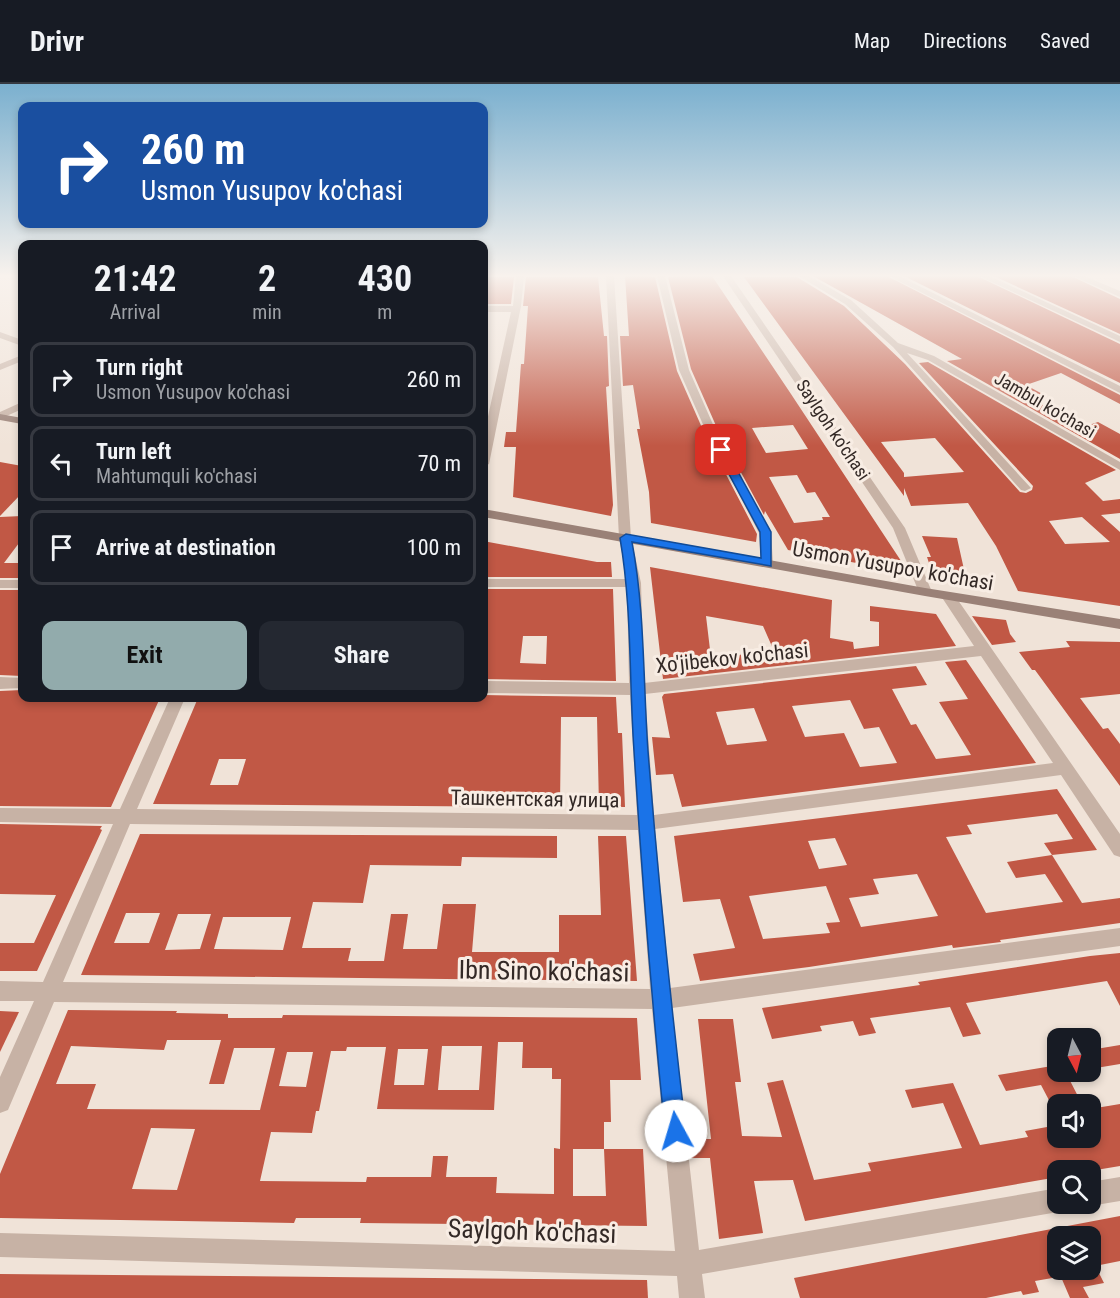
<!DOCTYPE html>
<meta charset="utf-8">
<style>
:root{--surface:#171b24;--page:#242831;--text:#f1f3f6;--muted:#9ea1a6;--line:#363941;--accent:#92abac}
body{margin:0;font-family:"Roboto Condensed",sans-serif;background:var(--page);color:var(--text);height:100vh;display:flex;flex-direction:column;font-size:22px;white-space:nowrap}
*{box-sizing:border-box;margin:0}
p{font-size:20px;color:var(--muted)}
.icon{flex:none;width:33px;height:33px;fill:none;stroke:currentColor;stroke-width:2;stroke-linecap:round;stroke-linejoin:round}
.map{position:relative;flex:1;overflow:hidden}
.panel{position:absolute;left:18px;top:156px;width:470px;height:462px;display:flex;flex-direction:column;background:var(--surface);border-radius:12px;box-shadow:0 3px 9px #0003}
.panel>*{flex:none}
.hud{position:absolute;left:18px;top:18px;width:470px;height:126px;border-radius:12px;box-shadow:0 3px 9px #0003;background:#1a4fa0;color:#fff;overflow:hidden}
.needle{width:39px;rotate:173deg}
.controls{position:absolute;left:1047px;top:944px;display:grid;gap:12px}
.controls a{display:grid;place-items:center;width:54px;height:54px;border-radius:12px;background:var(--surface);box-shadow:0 3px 9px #0003;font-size:30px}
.pin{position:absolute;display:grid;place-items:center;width:51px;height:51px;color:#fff;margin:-26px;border-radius:12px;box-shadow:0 3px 9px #0006}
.me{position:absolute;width:66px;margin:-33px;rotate:354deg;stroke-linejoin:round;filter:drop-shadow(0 0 4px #0008)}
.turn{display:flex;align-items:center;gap:21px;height:126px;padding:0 24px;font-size:27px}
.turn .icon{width:78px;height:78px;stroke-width:2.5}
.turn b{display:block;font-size:42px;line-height:51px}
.eta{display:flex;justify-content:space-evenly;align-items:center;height:102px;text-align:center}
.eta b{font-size:36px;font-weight:700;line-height:42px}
.cta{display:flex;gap:12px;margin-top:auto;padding:12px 24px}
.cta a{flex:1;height:69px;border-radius:12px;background:var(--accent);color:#111;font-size:24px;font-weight:700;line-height:69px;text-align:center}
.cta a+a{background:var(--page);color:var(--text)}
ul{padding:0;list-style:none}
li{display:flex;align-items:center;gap:18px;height:75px;margin:0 12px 9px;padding:0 12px;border:3px solid var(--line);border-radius:12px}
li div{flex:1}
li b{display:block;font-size:22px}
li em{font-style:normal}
header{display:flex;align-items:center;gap:36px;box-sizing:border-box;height:84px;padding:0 30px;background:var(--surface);border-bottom:2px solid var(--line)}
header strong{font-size:28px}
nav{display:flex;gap:33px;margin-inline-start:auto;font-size:21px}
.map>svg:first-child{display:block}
</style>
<header>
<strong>Drivr</strong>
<nav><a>Map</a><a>Directions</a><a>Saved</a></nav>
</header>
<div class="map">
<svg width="1120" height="1214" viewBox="0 0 1120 1214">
<rect width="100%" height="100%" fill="#f0e3d8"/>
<g fill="#c15845" fill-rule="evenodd">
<polygon points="625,192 655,193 677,287 703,346 757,450 756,458 651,439 649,408 637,345 640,345 633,301 623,302 620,252 629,252"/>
<path d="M712,192L791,310L909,489L788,466L765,427L764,431L717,344L691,285L668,193ZM793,341L808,365L766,369L752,344ZM797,391L807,409L815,408L830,433H822L823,436L794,439L769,393Z"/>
<polygon points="813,192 887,192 1120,311 1120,320 1061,289 1026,301 1046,312 1034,316 1083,343 1098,338 1120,350 1120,375 947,277 962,275"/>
<polygon points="904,192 977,192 1120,260 1120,299"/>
<polygon points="994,192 1071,192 1120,215 1120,250"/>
<polygon points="483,193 514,193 511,220 483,220"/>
<polygon points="526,193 598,193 604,252 607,252 609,302 606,303 613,421 611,432 513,413 516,363 504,363 506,348 516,348 521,280 524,280 528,222 523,222"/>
<path d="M744,193H797L844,222L905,280L1020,408L1026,409L1032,406L1033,402L919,279L928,278L1116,386L1085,399L1103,417L1120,415V429L1101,431L1120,448V522L1018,507L996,462L968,419L911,422L904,404V412ZM935,354L964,388L904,393V389L881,358ZM1082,433L1110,458L1065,460L1049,437Z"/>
<polygon points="0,378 22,382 22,409 0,432"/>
<polygon points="22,432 22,455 4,479 22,479 22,494 0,494 0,433"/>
<polygon points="922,452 957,454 967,499 938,495 937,489 932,488 927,473 931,473"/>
<polygon points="483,457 597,478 611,478 612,493 483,493"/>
<path d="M650,483L832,516L830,554L853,558L854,565L879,562V538L870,537V522L936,530L956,562L663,595ZM706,532L763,542L774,567L711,574Z"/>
<path d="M483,505H613L616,597L483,595ZM523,552H547L546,580L520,579Z"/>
<polygon points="0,506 22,506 22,592 0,591"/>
<polygon points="972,532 1006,536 1010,550 1016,558 992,561"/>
<polygon points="1066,557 1120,558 1120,610 1080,614 1103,645 1108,644 1120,660 1120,702 1035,586 1032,586 1019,568 1070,563"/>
<path d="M966,576L1036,679L682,723L673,690L656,691L652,653L670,654L662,613L664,610L916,582L927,601L892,605L911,641L916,640L936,675L971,671L939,618L968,615L945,578ZM850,616L864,645L879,643L897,679L860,683L844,649L805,653L792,622ZM754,624L767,657L727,661L716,628Z"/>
<polygon points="22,606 22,614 160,614 111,723 0,722 0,607"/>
<path d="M483,611L616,613L618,649H622L625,723H599L597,633H561L560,723L153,720L198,614H483ZM219,675H246L238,701H210Z"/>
<path d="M1057,705L1097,766L1052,771L1082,819L1120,814V839L1000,856L1001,858L953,864L952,861L809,883L700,897L693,870L735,864L720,815L683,818L674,752ZM1057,730L1073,755L1044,759L1052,771L1007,778L1016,794L1045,790L1063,818L986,829L946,753L972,750L967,741ZM835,754L847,781L819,785L808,757ZM917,790L938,832L861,843L849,814L879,810L873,795ZM826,802L840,838L826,839L830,849L763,855L749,812Z"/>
<polygon points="0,740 102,742 100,745 102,746 37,887 0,887 0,859 34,859 56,811 0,810"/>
<path d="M140,750L557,752V774L462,773L461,782L370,781L363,819L313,818L302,864H351L348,877H384L391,830H408L403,865H437L443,820H476L472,868H559V831H601L598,752H626L637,897L81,891ZM126,829H160L149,859H114ZM178,830H211L200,865L165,866ZM223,833H291L283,866L214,865Z"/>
<polygon points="1120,869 1120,922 1107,897 966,919 981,950 963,953 950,923 870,934 876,949 859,952 853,937 820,942 822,947 772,955 762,924 920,901 918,898 1090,872"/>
<path d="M68,926L177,927L176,929L228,930V934H282L283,931L637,934L641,996H610L611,1038H604V1065H643L647,1142L360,1139L361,1134H296L294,1139L0,1134V1090ZM167,956H221L209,1000H224L234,964H275L260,1026L87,1025L96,1000H56L71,962L164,966ZM498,958H523L522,984H552V995H561L560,1065L554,1064V1110L496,1109L497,1093H446L448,1072H433L431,1093H367L366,1098L260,1097L271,1048L312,1049L316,1027H319L331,967H346L347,963H386L377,1025L494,1026ZM442,962H482L479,1006H438ZM398,965H428L424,1001H394ZM287,968H313L306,1003L279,1002ZM151,1044L195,1045L177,1106L132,1105ZM573,1065H604L606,1112H573Z"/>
<polygon points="0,927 19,928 0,968"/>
<polygon points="698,935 733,935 741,998 735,998 742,1052 782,1053 767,999 783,996 814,1096 871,1087 868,1079 962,1064 943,1019 912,1024 905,1006 953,999 980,1061 1028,1053 1025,1047 1058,1041 1058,1053 1090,1053 1090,1025 1120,1020 1120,1082 1090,1087 1058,1086 1058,1093 805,1137 793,1096 754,1097 763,1149 719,1155 710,1074 691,1074 690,1066 689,1055 711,1055"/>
<polygon points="1120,961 1120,980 1090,985 1090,966"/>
<polygon points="1058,981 1058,987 1065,987 1082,1020 1051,1020 1041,1001 1006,1007 998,991"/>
<polygon points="1120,1132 1120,1177 1090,1183 1090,1152 1058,1152 1058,1185 1097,1185 1104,1199 1083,1203 1089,1214 1070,1214 1058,1186 1058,1193 1035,1197 1039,1208 1023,1211 1021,1207 986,1214 800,1214 794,1194"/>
<polygon points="0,1190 647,1196 648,1214 0,1214"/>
</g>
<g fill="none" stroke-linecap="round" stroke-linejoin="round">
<g fill="#c7b2a5" fill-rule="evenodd">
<polygon points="516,192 524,192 521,222 489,380 483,383 483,355 511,228 483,228 483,222 513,222"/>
<path d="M606,192H614L631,454L641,499L644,599L974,562L941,512L943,509H953L1120,750V773L1114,771L1061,691L655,745L670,904L1120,844V862L672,924L699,1166L1058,1104V1119H1069L1066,1124L1058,1128L702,1190L705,1214H679L677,1192L0,1173V1149L675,1167L652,925L54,918L8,1026L0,1029V993L34,917H0V897L43,898L113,740L0,738V724L120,725L170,614H185L137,725L637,731L630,611L483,609V597L629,599L627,503H483V495H627L619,454ZM981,572L1053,679L654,731L645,610ZM130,740L638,746L650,905L63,898Z"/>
<polygon points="657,192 665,192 689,286 715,345 771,449 773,479 772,482 767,483 761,479 759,449 705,345 679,286"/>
<polygon points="723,192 731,192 905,444 932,508 930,511 920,511 893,444"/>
<polygon points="799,192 809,192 851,216 898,259 934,272 1120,378 1120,386 928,276 907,269 1031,404 1025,407 1021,406 893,263 845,220"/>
<polygon points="889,192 899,192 1120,302 1120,309"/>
<polygon points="979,192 989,192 1120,252 1120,258"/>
<polygon points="1073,192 1084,192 1120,207 1120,213"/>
<polygon points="0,248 22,256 22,262 0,254"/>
<polygon points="22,271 22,277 0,286 0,280"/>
<rect x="0" y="496" width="22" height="8"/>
<polygon points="0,593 22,594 22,604 0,605"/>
<polygon points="1120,1093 1120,1117 1090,1122 1083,1119 1090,1119 1090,1098"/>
</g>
<polygon fill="#c7b2a5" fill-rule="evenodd" points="22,318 22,325 0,335 0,328"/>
<g fill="#9a8177" fill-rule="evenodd">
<polygon points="0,330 22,334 22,340 0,336"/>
<polygon points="483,425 925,504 1120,535 1120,545 925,512 483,433"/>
</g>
</g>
<linearGradient id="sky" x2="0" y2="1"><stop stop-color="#7bb0cf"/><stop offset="0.53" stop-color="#f8f2ed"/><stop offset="1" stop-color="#f8f2ed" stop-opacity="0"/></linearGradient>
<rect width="1120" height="362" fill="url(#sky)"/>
<path fill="#1a73e8" stroke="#114b97" stroke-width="1.5" d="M721,363L726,366L771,448V482L632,458C645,527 643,597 648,667C658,794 671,921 686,1047L683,1055L676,1058L668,1055L665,1047C652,921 642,794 634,667C629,596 632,524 620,454L626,450L761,474L760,448L716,366Z"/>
<g text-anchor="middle" stroke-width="6" stroke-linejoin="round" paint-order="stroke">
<g font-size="18" fill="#332926" stroke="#f8ede4">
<text transform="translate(1045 321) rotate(30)" y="6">Jambul ko'chasi</text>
<text transform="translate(833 346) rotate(56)" y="6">Saylgoh ko'chasi</text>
</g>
<g font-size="21" fill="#332926" stroke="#f8ede4">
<text transform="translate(893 482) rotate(10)" y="7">Usmon Yusupov ko'chasi</text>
<text transform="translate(732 574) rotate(-6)" y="7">Xo'jibekov ko'chasi</text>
<text transform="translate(535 715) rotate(1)" y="7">Ташкентская улица</text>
</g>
<g font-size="26" fill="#332926" stroke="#f8ede4">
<text transform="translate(544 887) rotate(1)" y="9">Ibn Sino ko'chasi</text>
<text transform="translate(532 1147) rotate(2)" y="9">Saylgoh ko'chasi</text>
</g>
</g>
</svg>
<div class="controls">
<a><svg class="needle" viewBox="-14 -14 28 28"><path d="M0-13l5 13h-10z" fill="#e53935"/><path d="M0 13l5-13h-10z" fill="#9ea1a6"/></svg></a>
<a><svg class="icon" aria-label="sound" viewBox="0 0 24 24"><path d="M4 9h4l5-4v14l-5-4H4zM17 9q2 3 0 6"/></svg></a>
<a><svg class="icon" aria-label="search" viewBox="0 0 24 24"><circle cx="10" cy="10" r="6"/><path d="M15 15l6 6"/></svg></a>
<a><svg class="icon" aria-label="layers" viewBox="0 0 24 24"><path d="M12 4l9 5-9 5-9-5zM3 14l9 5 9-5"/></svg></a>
</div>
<div class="pin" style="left:721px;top:366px;background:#d93025"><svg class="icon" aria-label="arrive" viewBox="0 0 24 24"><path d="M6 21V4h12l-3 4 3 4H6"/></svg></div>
<svg class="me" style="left:676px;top:1047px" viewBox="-20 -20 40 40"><circle r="19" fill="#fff"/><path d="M0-13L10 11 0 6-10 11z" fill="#1a73e8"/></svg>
<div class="hud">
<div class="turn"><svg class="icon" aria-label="right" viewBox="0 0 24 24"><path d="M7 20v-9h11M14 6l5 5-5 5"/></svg><div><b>260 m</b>Usmon Yusupov ko'chasi</div></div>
</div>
<section class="panel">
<div class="eta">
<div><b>21:42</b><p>Arrival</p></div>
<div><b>2</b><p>min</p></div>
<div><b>430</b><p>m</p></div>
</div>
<ul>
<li><svg class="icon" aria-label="right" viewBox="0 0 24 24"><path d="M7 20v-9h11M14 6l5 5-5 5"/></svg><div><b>Turn right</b><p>Usmon Yusupov ko'chasi</p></div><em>260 m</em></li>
<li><svg class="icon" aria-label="left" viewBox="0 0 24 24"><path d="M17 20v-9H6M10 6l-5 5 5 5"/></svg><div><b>Turn left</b><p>Mahtumquli ko'chasi</p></div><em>70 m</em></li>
<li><svg class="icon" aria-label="arrive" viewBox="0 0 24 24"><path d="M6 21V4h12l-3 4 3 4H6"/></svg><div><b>Arrive at destination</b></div><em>100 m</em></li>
</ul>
<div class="cta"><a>Exit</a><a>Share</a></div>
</section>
</div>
